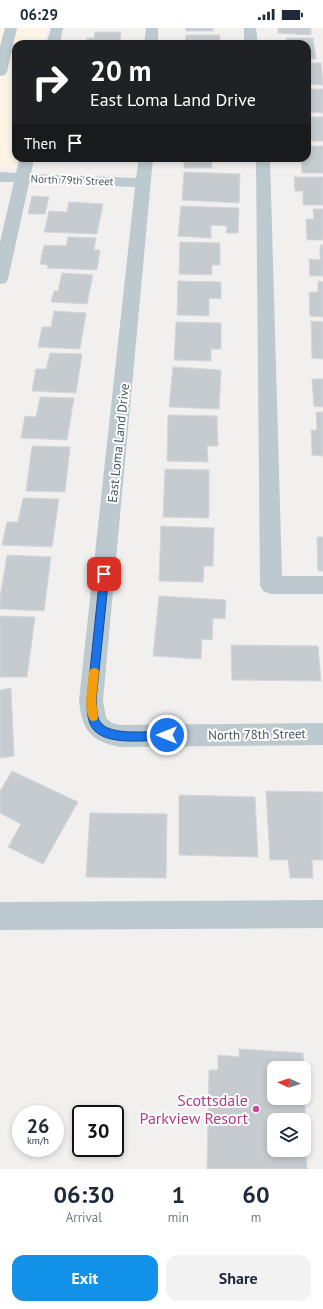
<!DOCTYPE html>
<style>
:root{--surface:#fff;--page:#f2f2f3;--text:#1f2937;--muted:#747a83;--accent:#1291e8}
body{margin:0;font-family:"PT Sans",sans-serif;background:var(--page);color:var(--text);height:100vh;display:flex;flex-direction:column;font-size:15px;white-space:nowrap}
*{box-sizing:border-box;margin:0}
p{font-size:13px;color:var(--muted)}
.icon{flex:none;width:22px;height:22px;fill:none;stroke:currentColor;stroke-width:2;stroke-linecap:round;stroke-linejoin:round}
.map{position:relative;height:1141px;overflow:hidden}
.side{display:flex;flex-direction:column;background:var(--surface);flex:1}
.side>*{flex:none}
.hud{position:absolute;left:12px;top:12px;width:299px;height:122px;border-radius:12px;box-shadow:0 2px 6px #0003;background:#202124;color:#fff;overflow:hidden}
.needle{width:26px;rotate:273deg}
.buttons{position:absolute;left:267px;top:1033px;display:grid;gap:8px}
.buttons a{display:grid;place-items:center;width:44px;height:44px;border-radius:8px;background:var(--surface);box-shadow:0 2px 6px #0003;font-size:20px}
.speed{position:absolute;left:12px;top:1077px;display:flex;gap:8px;font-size:20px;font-weight:700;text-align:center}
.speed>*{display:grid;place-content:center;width:52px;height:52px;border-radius:50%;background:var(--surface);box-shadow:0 2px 6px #0003;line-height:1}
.speed small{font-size:10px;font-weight:400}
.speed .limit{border:2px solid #111;border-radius:6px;background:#fff;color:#111}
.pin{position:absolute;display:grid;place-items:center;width:34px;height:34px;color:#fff;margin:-17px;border-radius:8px;box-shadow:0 2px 6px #0006}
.me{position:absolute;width:44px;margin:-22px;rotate:270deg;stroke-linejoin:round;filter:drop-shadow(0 0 3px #0008)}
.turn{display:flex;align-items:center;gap:14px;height:84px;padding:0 12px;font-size:18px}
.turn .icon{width:52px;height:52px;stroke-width:2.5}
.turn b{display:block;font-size:28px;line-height:34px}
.then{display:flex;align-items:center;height:38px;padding:0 12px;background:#0003;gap:8px;font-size:15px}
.eta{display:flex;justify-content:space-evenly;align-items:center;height:68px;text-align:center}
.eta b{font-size:24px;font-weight:700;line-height:28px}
.cta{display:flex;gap:8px;margin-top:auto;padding:8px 12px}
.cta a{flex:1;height:46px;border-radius:12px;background:var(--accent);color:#fff;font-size:16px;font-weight:700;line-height:46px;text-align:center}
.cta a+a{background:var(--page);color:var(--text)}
.status{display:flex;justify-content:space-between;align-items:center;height:28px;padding:0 20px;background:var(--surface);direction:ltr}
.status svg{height:11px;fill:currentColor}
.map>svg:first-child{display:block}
</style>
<div class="status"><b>06:29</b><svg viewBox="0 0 49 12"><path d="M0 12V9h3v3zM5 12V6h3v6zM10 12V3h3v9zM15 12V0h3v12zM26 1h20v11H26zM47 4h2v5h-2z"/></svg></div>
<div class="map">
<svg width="323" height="1141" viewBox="0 0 323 1141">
<rect width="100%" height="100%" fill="#f2efef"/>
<polygon fill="#fdf4e8" points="0,0 48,0 44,16 16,16 16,130 18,130 15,140 0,140"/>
<g fill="#c6cbcf" stroke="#d3d6db" fill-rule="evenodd">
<rect x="186" y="0" width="27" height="3"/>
<polygon points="278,0 311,0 311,7 278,5"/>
<polygon points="95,4 121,4 120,16 86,16 87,10 94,10"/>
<polygon points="186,7 220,7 220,16 185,16"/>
<polygon points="286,10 313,10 316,31 307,31 307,16 287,16"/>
<polygon points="307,35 321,35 323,57 307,56"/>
<polygon points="307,61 323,61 323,85 307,84"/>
<polygon points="309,89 323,89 323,113 307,113 307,98 310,98"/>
<polygon points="307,118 323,118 323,145 302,145 301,130 307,130"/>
<rect x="67" y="130" width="41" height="2"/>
<polygon points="184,130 211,130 212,140 184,140"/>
<polygon points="184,144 240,146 239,175 182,172"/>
<polygon points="294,149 323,149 323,177 303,177 303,163 295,163"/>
<polygon points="32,168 49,169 45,186 28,186"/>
<polygon points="69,174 103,176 97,206 44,204 49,183 67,184"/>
<polygon points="181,178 239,180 238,205 226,205 227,198 211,197 211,210 178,208"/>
<polygon points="313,181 323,181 323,212 307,212 306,191 314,191"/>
<polygon points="68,209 96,210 94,222 100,222 97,242 47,240 48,237 40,236 44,217 66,218"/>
<polygon points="180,214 220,215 220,237 212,237 212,247 179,246"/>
<polygon points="320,217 323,217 323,248 310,248 309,231 320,232"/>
<polygon points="62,245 93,247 87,276 51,274 54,263 58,263"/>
<polygon points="178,253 221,254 221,271 209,270 209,288 177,287"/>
<polygon points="318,253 323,254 323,289 310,288 309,264 318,264"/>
<polygon points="54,283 86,285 80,321 38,319 42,299 51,299"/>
<polygon points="311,293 323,294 323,331 312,330"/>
<polygon points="176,294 221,295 221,321 211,321 211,333 174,332"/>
<polygon points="50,325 82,326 76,365 32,363 36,341 46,341"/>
<polygon points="173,339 221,342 219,381 169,379"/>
<polygon points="312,351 323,351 323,379 314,378"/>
<polygon points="40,369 74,370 67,412 21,410 25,388 36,389"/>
<polygon points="316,384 323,384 323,428 312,427 311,402 317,402"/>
<polygon points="168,387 217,388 218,418 207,418 208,434 167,433"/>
<polygon points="32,418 70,419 65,464 26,463"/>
<polygon points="165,441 209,442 209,490 163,489"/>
<polygon points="23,470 59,471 52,519 2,517 7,494 18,494"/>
<polygon points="161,498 214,500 213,538 204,538 203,554 159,553"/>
<polygon points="317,509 323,509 323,543 318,543"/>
<polygon points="7,527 51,529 44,583 0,581 0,569"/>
<polygon points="159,568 226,572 225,591 213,590 212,612 202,611 201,631 153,628"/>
<polygon points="0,588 35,589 27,649 0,649"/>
<polygon points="231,617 318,618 321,653 232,652"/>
<polygon points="11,660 14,728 0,730 0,662"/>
<polygon points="12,743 78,774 43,836 8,819 21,796 0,785 0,763"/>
<polygon points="266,763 323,764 323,832 312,832 313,850 290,850 288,832 270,832"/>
<polygon points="179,767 255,769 258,829 179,827"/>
<polygon points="90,785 167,786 166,850 86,849"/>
<path d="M239,1021L303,1025L304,1040H274V1070H304V1050L307,1141H207L209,1042H218V1027L239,1029ZM274,1092H304V1122H274Z"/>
</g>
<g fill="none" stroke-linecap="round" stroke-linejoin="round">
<g fill="#bcc9cf" fill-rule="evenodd">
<polygon points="5,0 17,0 7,44 5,47 0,48 0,18"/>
<polygon points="51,0 63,0 60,16 46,16"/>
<polygon points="146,0 158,0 158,16 144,16"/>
<polygon points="244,0 256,0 258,16 244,16"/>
<path d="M20,130H34L31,146L136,150L139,130H153L103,672L106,690L112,695L120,697L323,695V717L120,719C90,713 82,702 79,672L135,159L29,155L8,251L6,255L0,256V214L14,154H0V144L16,145Z"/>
<polygon points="256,130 270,130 282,548 323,548 323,566 271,566 263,563 260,557"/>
<polygon points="323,872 323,900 0,902 0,874"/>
</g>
</g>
<path fill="#1a73e8" stroke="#114b97" d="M104,543L109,546L96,672C97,679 96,691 102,696C113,708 151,703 167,703L171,704L172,707L171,710L167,712C147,712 108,718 94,702C87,695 87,681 87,672L100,546Z"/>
<path fill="#f59e0b" d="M94,640L98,641L99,644L96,672L98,689L97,692L93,693L90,692C83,678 88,659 89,644L91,641Z"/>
<circle fill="#d1479c" stroke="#fff" stroke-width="1.5" cx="256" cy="1081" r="4"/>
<g text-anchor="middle" stroke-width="4" stroke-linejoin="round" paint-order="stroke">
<g font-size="11" fill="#46565d" stroke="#fff">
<text transform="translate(72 152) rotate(2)" y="4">North 79th Street</text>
</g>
<g font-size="13" fill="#46565d" stroke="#fff">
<text transform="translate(118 415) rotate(-84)" y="5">East Loma Land Drive</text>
<text transform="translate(257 706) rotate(-1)" y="5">North 78th Street</text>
</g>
<g font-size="16" fill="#b23c85" stroke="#fff" text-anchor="end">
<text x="248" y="1078">Scottsdale<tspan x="248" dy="18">Parkview Resort</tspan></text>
</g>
</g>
</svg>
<div class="buttons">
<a><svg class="needle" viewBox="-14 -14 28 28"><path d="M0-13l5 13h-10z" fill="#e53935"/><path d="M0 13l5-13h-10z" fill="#747a83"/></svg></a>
<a><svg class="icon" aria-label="layers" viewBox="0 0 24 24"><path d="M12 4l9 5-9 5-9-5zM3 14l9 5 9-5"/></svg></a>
</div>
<div class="speed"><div>26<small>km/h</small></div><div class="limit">30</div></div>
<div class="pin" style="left:104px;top:546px;background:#d93025"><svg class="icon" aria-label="arrive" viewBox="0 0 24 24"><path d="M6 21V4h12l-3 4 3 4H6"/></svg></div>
<svg class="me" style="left:167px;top:707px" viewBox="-20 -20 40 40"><circle r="17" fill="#1a73e8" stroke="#fff" stroke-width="3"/><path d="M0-11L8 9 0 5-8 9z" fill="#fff"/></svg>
<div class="hud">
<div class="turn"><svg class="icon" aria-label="right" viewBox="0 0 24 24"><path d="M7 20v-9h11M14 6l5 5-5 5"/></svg><div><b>20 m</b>East Loma Land Drive</div></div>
<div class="then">Then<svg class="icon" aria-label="arrive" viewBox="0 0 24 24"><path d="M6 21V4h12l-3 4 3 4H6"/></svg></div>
</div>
</div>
<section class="side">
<div class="eta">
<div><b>06:30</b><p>Arrival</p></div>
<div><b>1</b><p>min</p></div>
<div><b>60</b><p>m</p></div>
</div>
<div class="cta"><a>Exit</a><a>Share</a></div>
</section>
